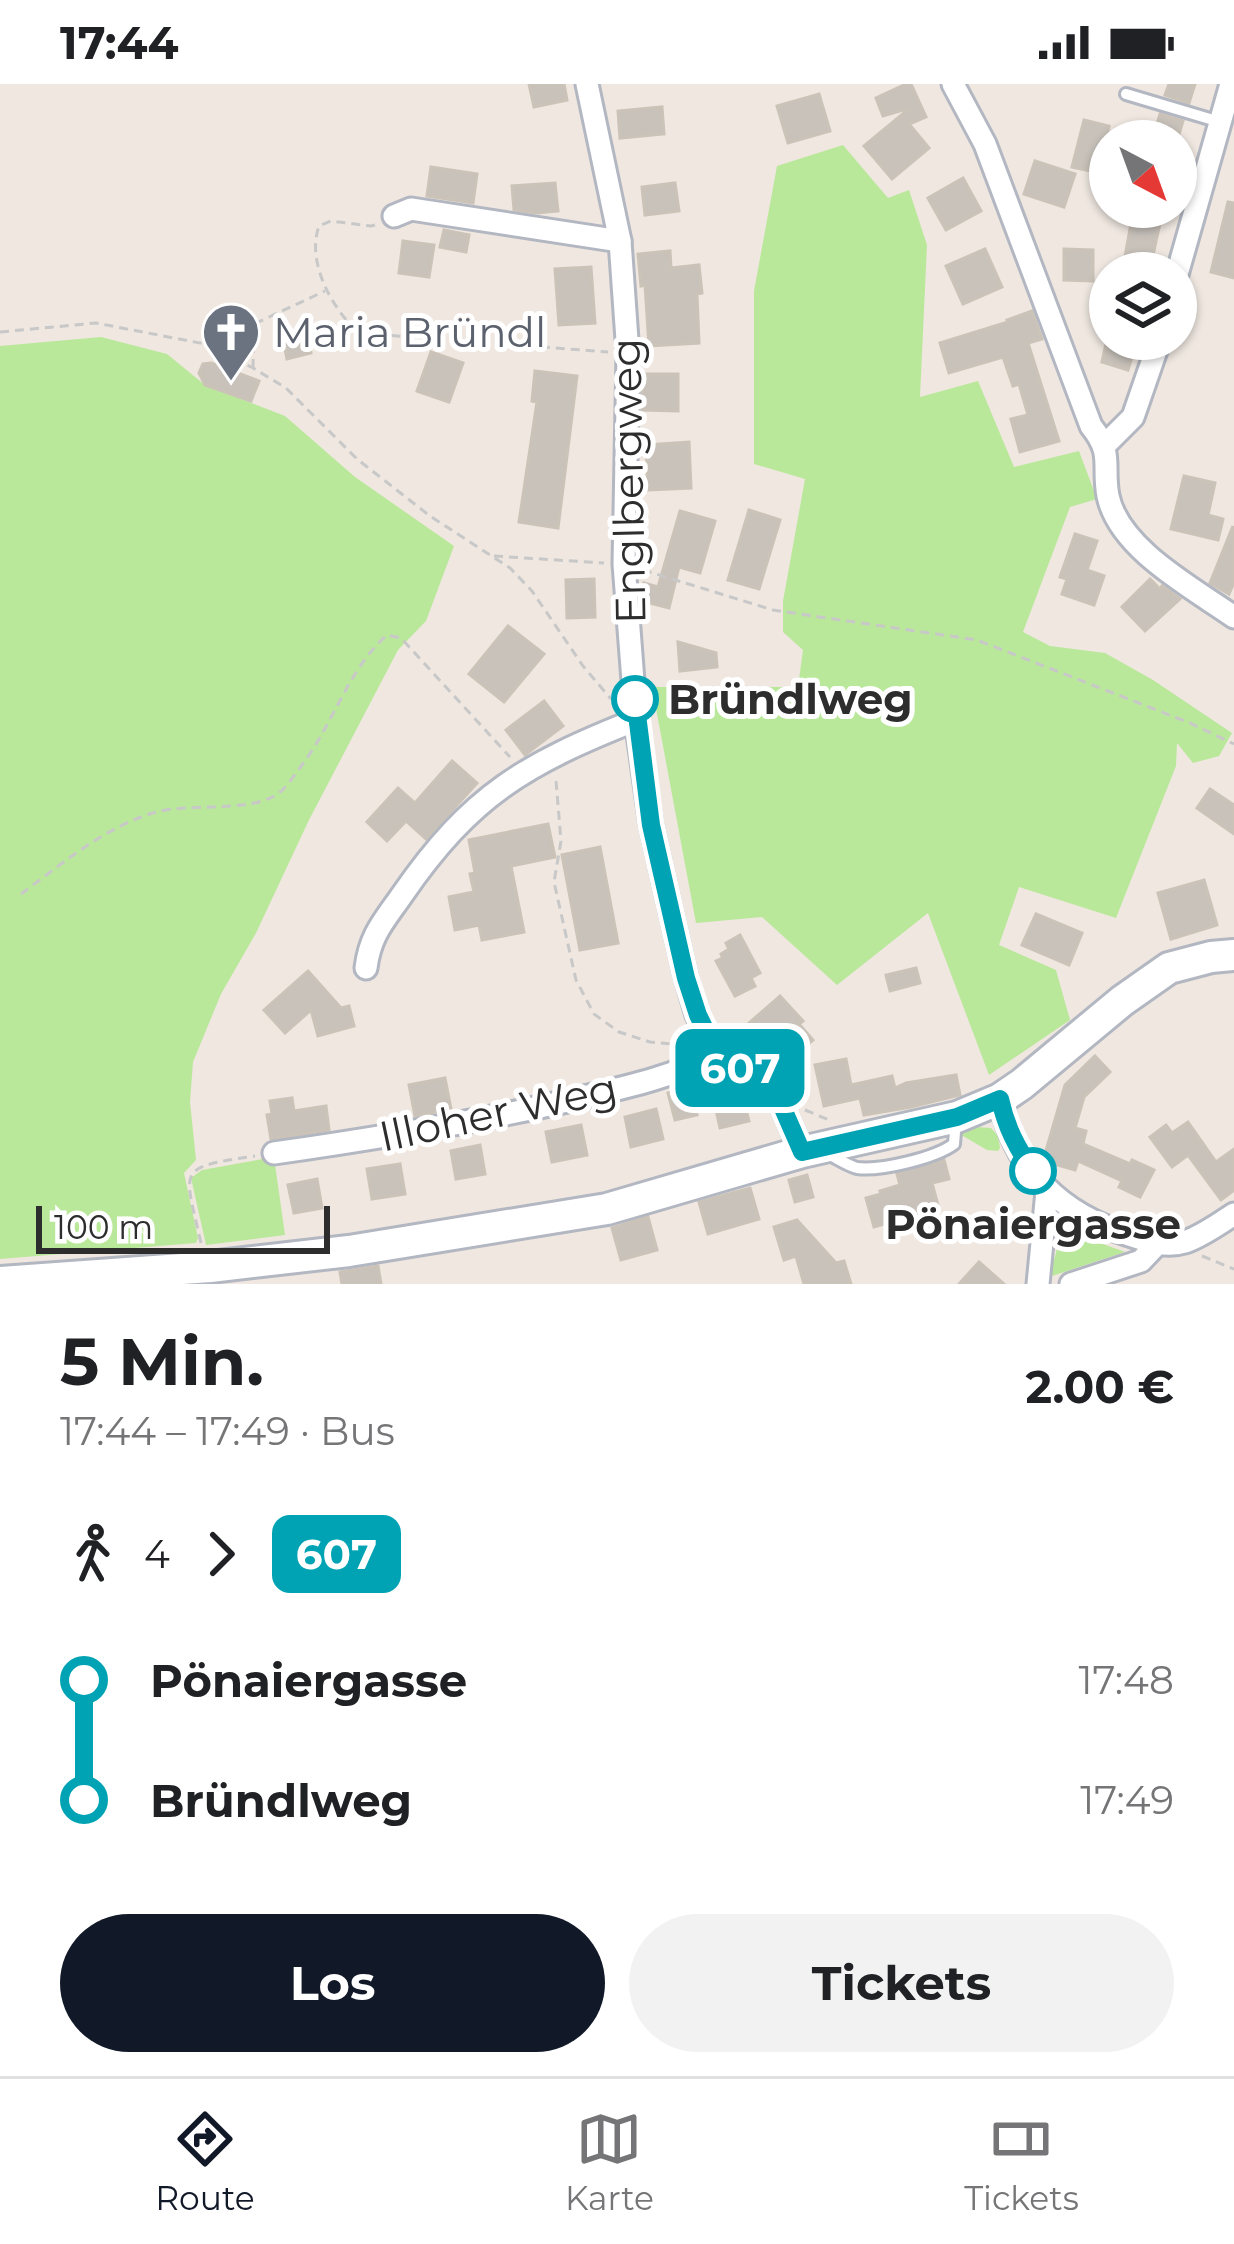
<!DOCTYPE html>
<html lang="de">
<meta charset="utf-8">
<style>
:root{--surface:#fff;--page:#f2f2f2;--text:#202124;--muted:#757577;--line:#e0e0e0;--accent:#111827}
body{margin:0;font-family:Montserrat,sans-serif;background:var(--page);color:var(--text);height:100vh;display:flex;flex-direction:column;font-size:45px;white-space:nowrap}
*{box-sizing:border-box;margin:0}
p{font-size:39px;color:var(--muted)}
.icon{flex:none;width:66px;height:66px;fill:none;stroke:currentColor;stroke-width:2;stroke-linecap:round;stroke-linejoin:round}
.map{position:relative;height:1200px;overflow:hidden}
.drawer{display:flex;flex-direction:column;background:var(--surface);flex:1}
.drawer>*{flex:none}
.badge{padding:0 24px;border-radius:18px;font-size:42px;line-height:78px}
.needle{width:78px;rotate:139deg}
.fabs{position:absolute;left:1089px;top:36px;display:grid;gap:24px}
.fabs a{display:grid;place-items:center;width:108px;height:108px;border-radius:50%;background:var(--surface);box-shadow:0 3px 9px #0004;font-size:60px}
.scale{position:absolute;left:36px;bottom:30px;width:294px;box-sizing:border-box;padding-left:12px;border:6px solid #2d2d2d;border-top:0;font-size:33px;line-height:42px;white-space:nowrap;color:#2d2d2d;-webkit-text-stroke:9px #fff;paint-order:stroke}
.map>.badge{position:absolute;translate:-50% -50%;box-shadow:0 0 0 6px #fff}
.legs{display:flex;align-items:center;gap:18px;height:132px;padding:0 60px;font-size:39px}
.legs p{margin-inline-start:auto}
.headline{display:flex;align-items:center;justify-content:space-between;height:204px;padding:0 60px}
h1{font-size:66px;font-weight:700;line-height:90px}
.primary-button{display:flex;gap:24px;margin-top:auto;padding:24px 60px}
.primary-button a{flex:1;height:138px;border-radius:72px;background:var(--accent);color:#fff;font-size:48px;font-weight:700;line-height:138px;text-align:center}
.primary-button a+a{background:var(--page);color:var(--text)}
ul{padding:0 60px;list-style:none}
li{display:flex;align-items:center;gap:42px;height:120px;font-size:45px}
li i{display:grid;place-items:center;width:18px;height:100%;margin:0 15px;background:currentColor}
li i::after{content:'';width:30px;height:30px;margin:-15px;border:9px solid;border-radius:50%;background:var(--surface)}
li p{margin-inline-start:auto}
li:first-child i{background:linear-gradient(#0000 50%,currentColor 0)}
li:last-child i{background:linear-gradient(currentColor 50%,#0000 0)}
.status{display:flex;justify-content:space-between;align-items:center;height:84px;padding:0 60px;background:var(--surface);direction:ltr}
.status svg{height:33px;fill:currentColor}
.menu{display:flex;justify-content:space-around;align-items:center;height:168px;border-top:3px solid var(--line);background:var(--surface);font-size:33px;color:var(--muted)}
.menu a{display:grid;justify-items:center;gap:6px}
.menu .current{color:var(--accent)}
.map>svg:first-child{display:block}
.green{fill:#bae89a}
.building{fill:#c8c2bb;stroke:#cbc3b8;stroke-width:3}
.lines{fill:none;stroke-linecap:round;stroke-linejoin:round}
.lane-casing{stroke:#b3b7c1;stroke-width:16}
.street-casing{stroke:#b3b7c1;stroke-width:27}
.secondary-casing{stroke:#b3b7c1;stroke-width:36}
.path{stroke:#c8c8c8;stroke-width:3;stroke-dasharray:9 6;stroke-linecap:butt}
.lane{stroke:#fff;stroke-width:10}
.street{stroke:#fff;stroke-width:21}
.secondary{stroke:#fff;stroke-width:30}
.line-1-casing{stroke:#fff;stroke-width:27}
.line-1{stroke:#00a3b4;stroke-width:18}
.stop-1-dot{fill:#fff;stroke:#00a3b4;stroke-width:6}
.labels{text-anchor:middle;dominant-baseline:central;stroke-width:10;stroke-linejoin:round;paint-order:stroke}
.worship-label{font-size:42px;fill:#5b616d;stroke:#fff;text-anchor:start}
.street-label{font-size:42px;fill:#2d2d2d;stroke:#fff}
.stop-label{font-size:42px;font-weight:bold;fill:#2d2d2d;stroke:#fff;text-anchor:start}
</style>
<div class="status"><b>17:44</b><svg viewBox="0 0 49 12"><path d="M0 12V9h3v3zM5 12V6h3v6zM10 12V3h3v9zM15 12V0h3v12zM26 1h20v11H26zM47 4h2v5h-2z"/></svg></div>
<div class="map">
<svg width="1234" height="1200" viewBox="0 0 1234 1200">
<rect width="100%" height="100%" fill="#efe7e0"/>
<g class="green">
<path d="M843,61L888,114L909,106L927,161L920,313L978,297L1014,383L1079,367L1097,415L1070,423L1023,548L1050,562L1105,569L1153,596L1232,649L1219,672L1193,679L1177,659L1176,682L1116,834L1019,803L999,861L1056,886L1070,936L989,991L928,829L837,901L762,833L696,839L652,603H798L803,566L783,548V517L805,395L754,380V207L777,82Z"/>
<path d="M101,253L167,270L205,301L285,332L355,393L454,462L426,537L398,566L309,736L256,849L221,910L193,978L190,1018L196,1076L184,1089L198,1154L196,1159L0,1175V262Z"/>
<path d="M961,1042L991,1044L998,1052L1000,1064L998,1067L987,1066L958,1049Z"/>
<path d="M274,1073L285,1151L206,1161L191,1094L202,1086Z"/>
<path d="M1061,1136C1079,1154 1102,1159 1125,1168L1052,1192L1050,1189L1056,1169Z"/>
</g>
<g class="building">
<path d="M529,0H564L567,16L534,23Z"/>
<path d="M906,0H911L926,33L909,40L929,64L892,95L864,62L910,24L883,32L876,14Z"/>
<path d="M1169,0H1195L1189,19L1165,11Z"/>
<path d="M819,10L830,47L788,59L777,22Z"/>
<path d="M662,23L664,50L620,54L618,27Z"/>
<path d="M1160,30L1183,37L1177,57H1152Z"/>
<path d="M1084,36L1109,42L1105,60L1110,62V91L1072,83Z"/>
<path d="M1035,77L1075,90L1064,123L1024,110Z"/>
<path d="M431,83L477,90L473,119L427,112Z"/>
<path d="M963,94L981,127L946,146L928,114Z"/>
<path d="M555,99L558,127L537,129L514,126L512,102Z"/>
<path d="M675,99L679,127L645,131L642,103Z"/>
<path d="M1228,118L1234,119V194L1211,188Z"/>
<path d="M1134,123L1163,126L1149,189H1122Z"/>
<path d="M444,146L469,151L466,168L440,163Z"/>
<path d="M403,157L434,161L429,193L399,189Z"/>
<path d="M985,165L1002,203L963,220L946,182Z"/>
<path d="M1064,165L1093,166V197L1064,196Z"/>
<path d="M670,167L671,184L699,181L702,209L697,210L699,259L649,262L645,201L641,202L638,170Z"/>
<path d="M591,183L595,239L559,241L555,185Z"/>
<path d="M1032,227L1042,255L1028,259L1059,357L1020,368L1011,335L1028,331L1019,300L1013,302L1003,273L949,289L940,259L1008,238L1007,236Z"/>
<path d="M307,250L311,269L287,275L283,255Z"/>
<path d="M1107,255H1137L1128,286L1102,278Z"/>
<path d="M431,268L463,279L449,318L417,307Z"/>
<path d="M211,279L259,297L251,317L205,301L199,289L203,280Z"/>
<path d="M535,287L577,292L558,444L519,438L537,318L532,317Z"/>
<path d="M643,290H678V327L642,326Z"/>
<path d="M689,358L691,404L648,406L646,361Z"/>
<path d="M1184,392L1215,399L1208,431L1223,435L1218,456L1171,445Z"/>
<path d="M749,426L780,436L759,505L728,496Z"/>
<path d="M680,427L715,437L700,489L679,483L669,524L642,517L644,499L658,503Z"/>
<path d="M1233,442L1234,498L1229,510L1210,499Z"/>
<path d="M1075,450L1097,457L1087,486L1104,492L1094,521L1062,510L1067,495L1060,493Z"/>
<path d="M594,495L595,533L567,534L566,496Z"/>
<path d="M1150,495L1160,505L1162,502L1180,515L1145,547L1122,523Z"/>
<path d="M508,542L544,570L504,618L469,590Z"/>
<path d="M678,558L716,569L717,583L680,587Z"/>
<path d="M544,617L563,642L525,671L506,646Z"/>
<path d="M452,677L477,699L426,755L406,737L387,757L367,738L398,704L415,719Z"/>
<path d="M1210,705L1234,721V750L1197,724Z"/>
<path d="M548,740L555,773L511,782L524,848L482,856L479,841L455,846L449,813L474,808L470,790L475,789L469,756Z"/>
<path d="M600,763L618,859L580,866L562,771Z"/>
<path d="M1204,796L1217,841L1171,855L1158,809Z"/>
<path d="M1036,830L1082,849L1069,881L1022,861Z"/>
<path d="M740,851L760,889L751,894L755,902L735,912L716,877L723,874L721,870L729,865L726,859Z"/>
<path d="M916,884L920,899L890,907L886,891Z"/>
<path d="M308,887L341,924L349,922L354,942L318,952L311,926L285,949L264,926Z"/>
<path d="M780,912L803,937L799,940L813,956L796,970L782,954L771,963L749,939Z"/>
<path d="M1095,972L1110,988L1084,1013L1075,1044L1086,1047L1083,1060L1130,1080L1132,1076L1154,1086L1140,1113L1119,1103L1122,1097L1078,1077L1075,1086L1043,1077L1065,1001Z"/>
<path d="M846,975L851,1001L892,992L895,1004L906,999L956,991L960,1011L911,1023L864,1031L860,1014L824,1022L815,981Z"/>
<path d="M445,994L451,1025L415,1032L409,1001Z"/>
<path d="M690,1003L697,1031L675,1036L668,1009Z"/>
<path d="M742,1011L749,1037L720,1044L714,1017Z"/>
<path d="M292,1014L294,1027L326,1022L329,1046L271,1055L267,1031L272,1030L270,1017Z"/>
<path d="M656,1025L663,1055L631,1063L625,1033Z"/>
<path d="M1188,1038L1216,1078L1234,1065V1106L1221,1116L1188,1071L1172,1083L1150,1053L1166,1041L1172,1049Z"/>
<path d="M581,1041L587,1071L552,1078L546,1048Z"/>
<path d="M480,1061L485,1090L456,1095L451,1067Z"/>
<path d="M944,1076L949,1095L932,1099L939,1125L874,1143L866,1114L881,1110L880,1107L900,1101L897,1090Z"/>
<path d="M400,1080L405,1110L372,1115L367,1085Z"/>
<path d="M807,1091L813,1113L795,1118L789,1096Z"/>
<path d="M317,1095L322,1124L294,1129L288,1101Z"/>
<path d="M750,1104L759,1135L708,1150L699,1118Z"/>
<path d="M648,1133L657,1166L621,1176L612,1144Z"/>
<path d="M797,1136L836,1179L844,1177L851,1200H804L796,1172L784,1176L774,1143Z"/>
<path d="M979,1178L1004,1200H959Z"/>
<path d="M378,1182L381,1200H342L340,1188Z"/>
</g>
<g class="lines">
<g class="lane-casing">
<g id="lane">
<path d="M1126,10L1220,38"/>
<path d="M830,1071C838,1075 849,1082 857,1084C881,1087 935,1074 954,1060L956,1035"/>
</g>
</g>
<g class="street-casing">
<g id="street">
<path d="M587,0L620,157L628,270L624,480L636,636L651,741L686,894L697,931L712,963L717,970L751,990L781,1020L802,1068"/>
<path d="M953,0L985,60L1091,342C1114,371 1102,380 1108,412C1119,465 1193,504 1234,533"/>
<path d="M394,132L411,125L620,157"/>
<path d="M1176,194L1231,0"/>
<path d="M1106,360L1133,333L1160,255"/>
<path d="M366,884C370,851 384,837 402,811C471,711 525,680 636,636"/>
<path d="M1000,1015C1016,1087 1060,1130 1129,1151C1147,1157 1166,1164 1185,1158C1202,1152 1219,1140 1234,1130"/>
<path d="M274,1069C372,1055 470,1039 567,1017C617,1005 672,994 717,970"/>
<path d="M1038,1200L1047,1107"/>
<path d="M1071,1200L1141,1177L1157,1160"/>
</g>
</g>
<g class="secondary-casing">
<path id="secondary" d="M0,1198L210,1183L349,1167L607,1125L802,1068L957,1033L1000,1015L1022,1000L1122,917L1169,884L1211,873L1234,871"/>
</g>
<g class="path">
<path d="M375,141L371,142L331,137L319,142C306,178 332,225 359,249L608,268"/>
<path d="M0,248L96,239L205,260L253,284L286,304L357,375L430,432L510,484L532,507L583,582L611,615"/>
<path d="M253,284L254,240L325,207"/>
<path d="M494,472L604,479"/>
<path d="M643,486L773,526L977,556L1190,639L1234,660"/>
<path d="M556,697L561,757L554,798L576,896L594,930L619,948L650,958L684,961"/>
<path d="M21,810C62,780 103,744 153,729C186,718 251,730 279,709C288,702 295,690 302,681C333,640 349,584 387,551L401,554L510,673"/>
<path d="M805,1026L829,1036"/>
<path d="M201,1159C184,1083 175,1084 255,1072"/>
<path d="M1202,1172L1234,1185"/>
</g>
<use href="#lane" class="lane"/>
<use href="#street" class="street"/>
<use href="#secondary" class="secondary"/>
</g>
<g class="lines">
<g class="line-1-casing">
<path id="line-1" d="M635,615L651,741L686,894L698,931L717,970L751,990L781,1020L802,1068L957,1033L1000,1015C1006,1043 1017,1064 1033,1087"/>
</g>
<use href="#line-1" class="line-1"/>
</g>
<defs>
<g id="church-pin" transform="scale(3)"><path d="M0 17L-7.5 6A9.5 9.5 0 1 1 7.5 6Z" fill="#6b7280" stroke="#fff"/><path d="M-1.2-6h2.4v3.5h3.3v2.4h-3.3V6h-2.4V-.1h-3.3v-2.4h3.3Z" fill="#fff"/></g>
</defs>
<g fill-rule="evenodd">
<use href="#church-pin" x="231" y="248"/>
</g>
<g class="stop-1-dot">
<circle cx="635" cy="615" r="21"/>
<circle cx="1033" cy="1087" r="21"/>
</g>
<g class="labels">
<g class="worship-label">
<text x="273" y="248">Maria Bründl</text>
</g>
<g class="street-label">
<text transform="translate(628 397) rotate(-91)">Englbergweg</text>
<text transform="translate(498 1028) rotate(-12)">Illoher Weg</text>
</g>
<g class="stop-label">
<text x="668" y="615">Bründlweg</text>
<text x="1033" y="1140" text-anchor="middle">Pönaiergasse</text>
</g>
</g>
</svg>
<div class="fabs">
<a><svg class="needle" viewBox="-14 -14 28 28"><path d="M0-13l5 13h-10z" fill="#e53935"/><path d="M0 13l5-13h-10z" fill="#757577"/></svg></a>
<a><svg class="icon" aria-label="layers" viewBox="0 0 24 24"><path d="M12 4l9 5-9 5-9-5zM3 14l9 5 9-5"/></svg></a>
</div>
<div class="scale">100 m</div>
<b class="badge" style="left:740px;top:984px;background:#00a3b4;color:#fff">607</b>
</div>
<section class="drawer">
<div class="headline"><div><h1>5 Min.</h1><p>17:44 – 17:49 · Bus</p></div><b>2.00 €</b></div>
<div class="legs"><svg class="icon" aria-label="walk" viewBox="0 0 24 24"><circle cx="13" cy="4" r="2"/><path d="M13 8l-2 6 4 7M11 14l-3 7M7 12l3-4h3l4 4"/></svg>4<svg class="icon" aria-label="forward" viewBox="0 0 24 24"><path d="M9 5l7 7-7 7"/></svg><b class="badge" style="background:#00a3b4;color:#fff">607</b></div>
<ul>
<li><i style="color:#00a3b4"></i><b>Pönaiergasse</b><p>17:48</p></li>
<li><i style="color:#00a3b4"></i><b>Bründlweg</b><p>17:49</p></li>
</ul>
<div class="primary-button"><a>Los</a><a>Tickets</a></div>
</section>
<nav class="menu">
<a class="current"><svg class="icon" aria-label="directions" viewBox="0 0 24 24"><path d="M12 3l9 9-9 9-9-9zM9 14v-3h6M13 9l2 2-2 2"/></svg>Route</a>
<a><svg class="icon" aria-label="map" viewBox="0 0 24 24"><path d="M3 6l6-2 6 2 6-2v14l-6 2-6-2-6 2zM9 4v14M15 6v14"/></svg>Karte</a>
<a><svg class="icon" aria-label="tickets" viewBox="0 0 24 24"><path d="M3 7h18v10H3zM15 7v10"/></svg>Tickets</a>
</nav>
